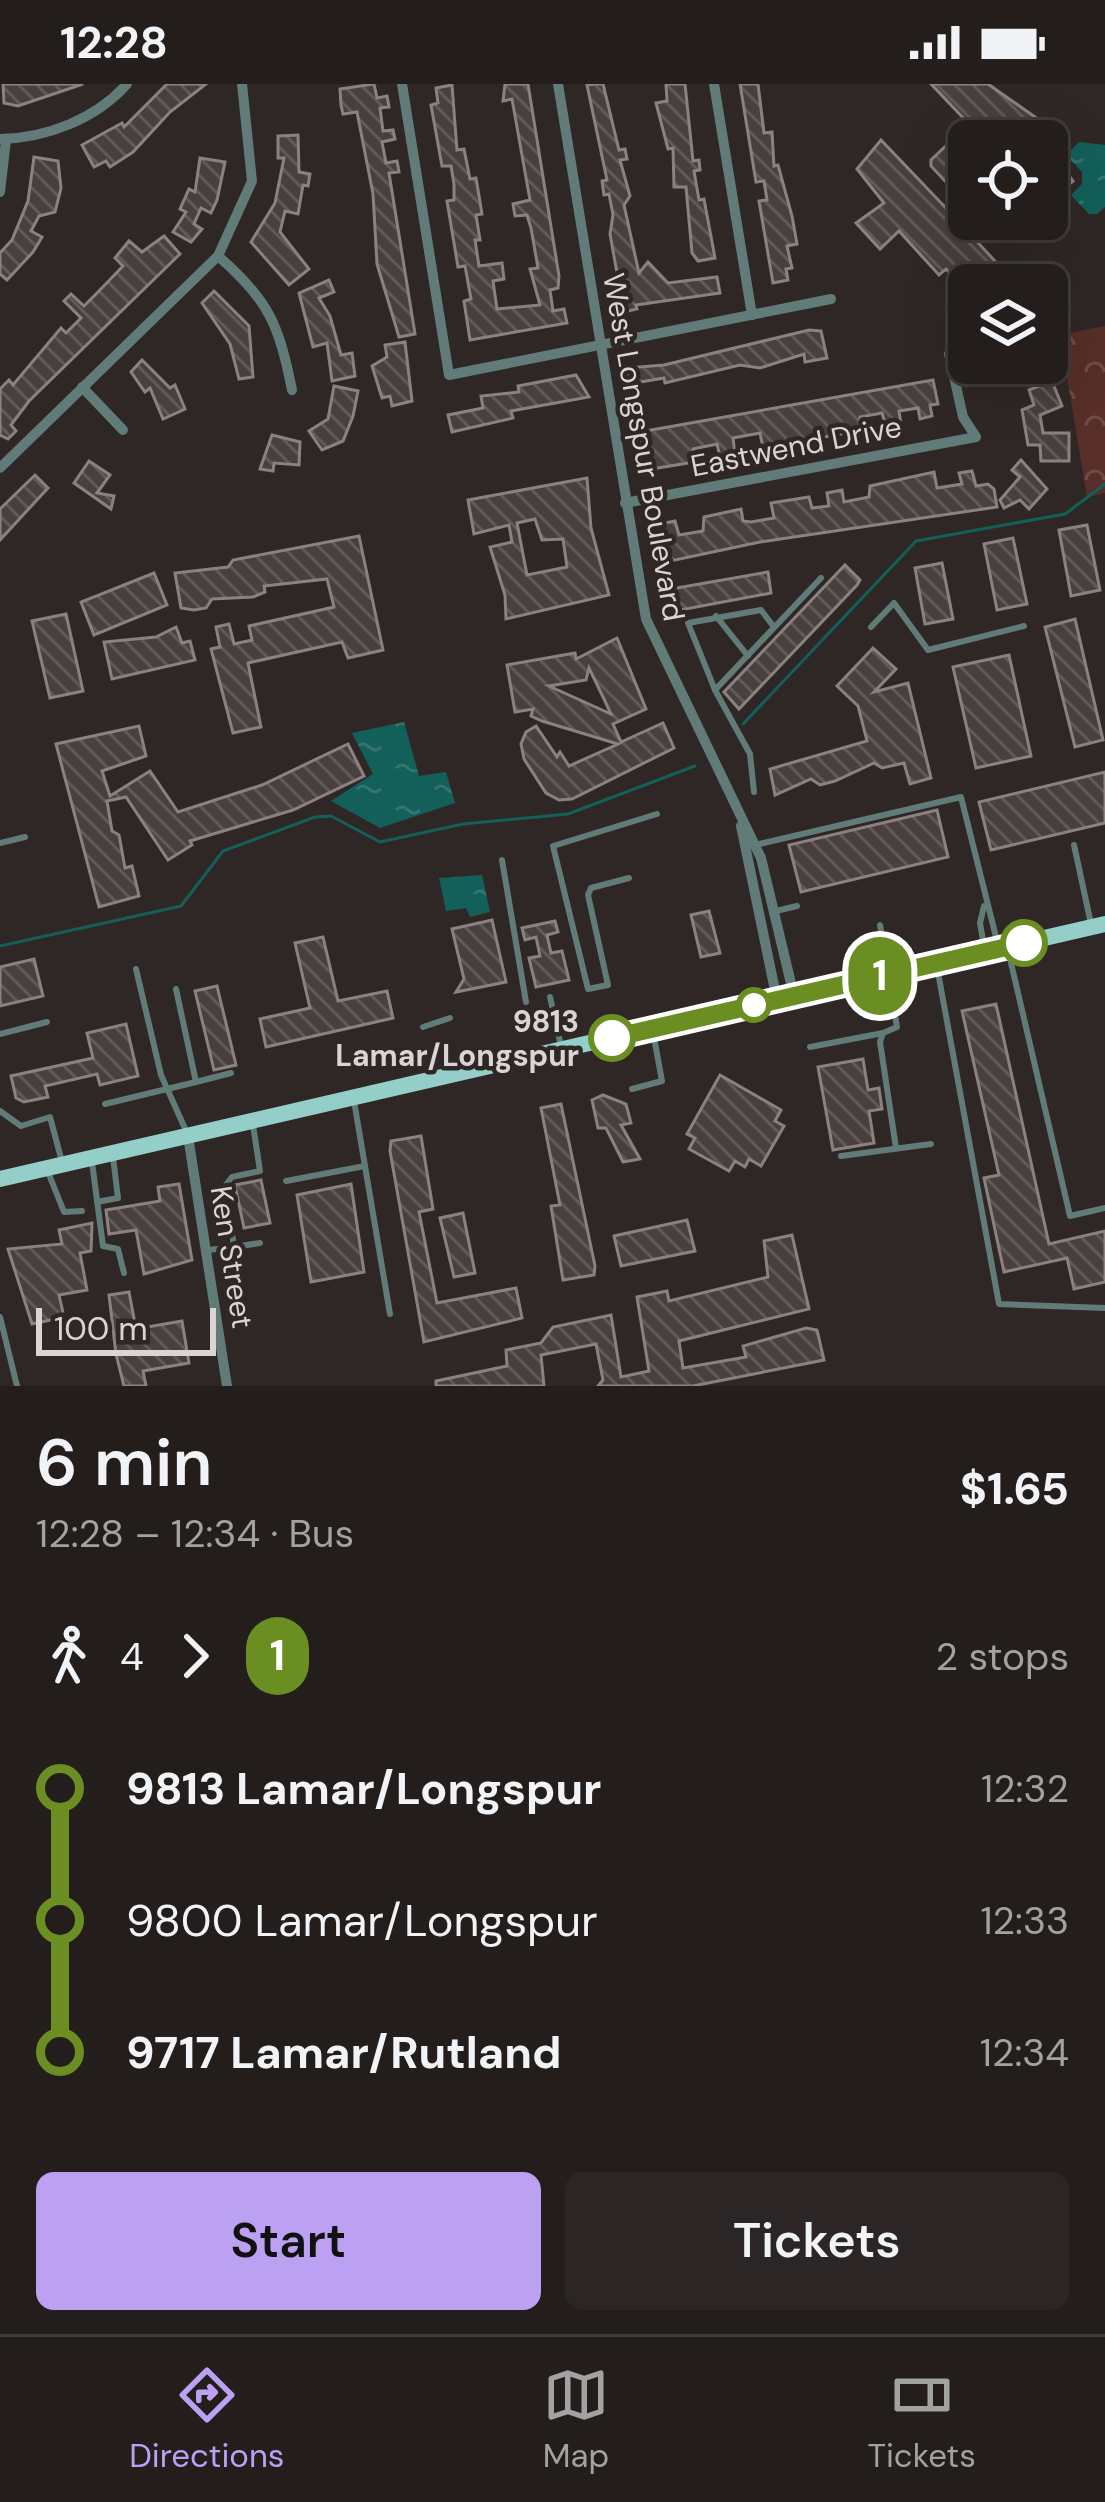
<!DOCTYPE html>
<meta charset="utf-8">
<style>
:root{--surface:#231d1c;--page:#2b2625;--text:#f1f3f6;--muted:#a3a2a3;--line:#403b3b;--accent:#bca0f2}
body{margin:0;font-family:"DM Sans",sans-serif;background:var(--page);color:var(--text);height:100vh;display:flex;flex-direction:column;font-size:45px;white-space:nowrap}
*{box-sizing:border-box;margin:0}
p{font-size:39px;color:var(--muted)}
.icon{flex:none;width:66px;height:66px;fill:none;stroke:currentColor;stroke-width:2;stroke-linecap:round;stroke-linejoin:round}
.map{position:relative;height:1302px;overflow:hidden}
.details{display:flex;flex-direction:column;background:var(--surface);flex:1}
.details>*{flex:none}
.badge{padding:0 24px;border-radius:39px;font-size:42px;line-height:78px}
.buttons{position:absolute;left:948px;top:36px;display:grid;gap:24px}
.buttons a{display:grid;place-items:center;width:120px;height:120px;border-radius:18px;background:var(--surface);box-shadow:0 12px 48px #0002,0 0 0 3px var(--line);font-size:60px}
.scale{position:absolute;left:36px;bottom:30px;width:180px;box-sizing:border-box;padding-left:12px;border:6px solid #dad5d4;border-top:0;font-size:33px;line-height:42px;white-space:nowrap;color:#dad5d4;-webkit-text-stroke:9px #2f2726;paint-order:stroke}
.map>.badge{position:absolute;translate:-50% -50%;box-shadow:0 0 0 6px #fff}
.legs{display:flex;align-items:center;gap:18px;height:132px;padding:0 36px;font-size:39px}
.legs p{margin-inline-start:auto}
.overview{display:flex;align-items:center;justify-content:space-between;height:204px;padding:0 36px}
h1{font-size:66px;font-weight:600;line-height:90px}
.primary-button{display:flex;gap:24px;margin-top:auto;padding:24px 36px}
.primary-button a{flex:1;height:138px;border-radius:18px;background:var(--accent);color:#111;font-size:48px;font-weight:600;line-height:138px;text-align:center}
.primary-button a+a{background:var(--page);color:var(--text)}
ul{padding:0 36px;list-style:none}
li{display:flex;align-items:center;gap:42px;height:132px;font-size:45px}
li i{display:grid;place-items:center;width:18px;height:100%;margin:0 15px;background:currentColor}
li i::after{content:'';width:30px;height:30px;margin:-15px;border:9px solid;border-radius:50%;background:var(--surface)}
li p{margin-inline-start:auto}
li:first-child i{background:linear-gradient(#0000 50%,currentColor 0)}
li:last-child i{background:linear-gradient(currentColor 50%,#0000 0)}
.status{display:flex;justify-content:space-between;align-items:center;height:84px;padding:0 60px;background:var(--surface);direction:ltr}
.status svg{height:33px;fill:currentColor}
.tabs{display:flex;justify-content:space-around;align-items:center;height:168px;border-top:3px solid var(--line);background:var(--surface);font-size:33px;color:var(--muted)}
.tabs a{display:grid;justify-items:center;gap:6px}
.tabs .active{color:var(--accent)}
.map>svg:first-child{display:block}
.forest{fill:url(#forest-crowns)}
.water{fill:url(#water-ripples)}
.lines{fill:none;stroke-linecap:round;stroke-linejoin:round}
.stream{stroke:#135f5a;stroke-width:3}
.building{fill:url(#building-back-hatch);stroke:#8b817f;stroke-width:3;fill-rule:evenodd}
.service{stroke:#607b78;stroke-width:6}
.minor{stroke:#607b78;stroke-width:10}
.primary{stroke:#94cec8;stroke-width:16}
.line-1-casing{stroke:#fff;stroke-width:27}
.line-1{stroke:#6b8e23;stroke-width:18}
.stop-1-dot{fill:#fff;stroke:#6b8e23;stroke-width:6}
.labels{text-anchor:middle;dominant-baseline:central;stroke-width:9;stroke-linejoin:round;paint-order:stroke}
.street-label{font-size:30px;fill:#dad5d4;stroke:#2f2726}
.stop-label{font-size:30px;font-weight:bold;fill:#dad5d4;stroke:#2f2726;text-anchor:end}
</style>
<div class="status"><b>12:28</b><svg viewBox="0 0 49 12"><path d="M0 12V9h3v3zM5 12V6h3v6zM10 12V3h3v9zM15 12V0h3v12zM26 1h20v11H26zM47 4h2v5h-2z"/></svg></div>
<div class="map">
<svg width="1105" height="1302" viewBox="0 0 1105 1302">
<defs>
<pattern id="forest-crowns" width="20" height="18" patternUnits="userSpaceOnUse" patternTransform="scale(3)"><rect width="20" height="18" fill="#572e28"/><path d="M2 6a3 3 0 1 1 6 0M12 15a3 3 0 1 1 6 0" fill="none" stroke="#6f4b46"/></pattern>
<pattern id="water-ripples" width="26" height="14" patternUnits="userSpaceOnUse" patternTransform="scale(3)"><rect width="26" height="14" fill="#135f5a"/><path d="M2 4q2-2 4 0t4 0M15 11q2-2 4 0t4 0" fill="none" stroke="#357571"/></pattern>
<pattern id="building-back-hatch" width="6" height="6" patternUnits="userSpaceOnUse" patternTransform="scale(3)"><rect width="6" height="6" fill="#483f3e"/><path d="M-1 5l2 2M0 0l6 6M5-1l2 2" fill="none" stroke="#625a59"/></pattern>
</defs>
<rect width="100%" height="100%" fill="#2f2726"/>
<path class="forest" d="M1105,242V409L1087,413L1060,251Z"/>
<g class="water">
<path d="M1079,58L1105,61V123L1097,130H1089L1071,111L1082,100V88L1066,71Z"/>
<path d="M404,638L419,692L446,688L455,719L380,744L331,717L373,690L352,649Z"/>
<path d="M482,791L490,828L470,833L466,824L446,827L439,794Z"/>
</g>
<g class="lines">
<g class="stream">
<path d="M743,640L916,457L1065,430L1105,400"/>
<path d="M0,862L181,822L223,767L315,733L331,732L380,758L463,740L568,730L695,682"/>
</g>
</g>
<g class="building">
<path d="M3,0H83L18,22L4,19Z"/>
<path d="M167,0H206L170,28L133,68L110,83L106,77L94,83L82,61L122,39L124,43Z"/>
<path d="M374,0L377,14L387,12L389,23L380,24L383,47L393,46L395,55L382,58L386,79L397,77L399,88L389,89L415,250L399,253L377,180L373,110L357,28L343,30L341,21L340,5Z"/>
<path d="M505,0H528L559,192L558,204L550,206L553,227L564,225L567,239L470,256L464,217L471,215L465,182L458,183L447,117L454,116V100L451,82H442L431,21L438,19L436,4L452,1L457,66L464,65L470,95L476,94L482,130L476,131L480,156H475L479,182L502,179L504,195L493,197L497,225L540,221L530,185L538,184L531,144L527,131L515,132L513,120L530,116L512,15L503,17Z"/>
<path d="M595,0H603L619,66L625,65L627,75L620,76L630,112L624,121L639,189L648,178L668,199L717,193L720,209L636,221L637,225L624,228L610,150L613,131L609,110L604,111L602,97L607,96L587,1Z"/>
<path d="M666,0H685L693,77L699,76L700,86L694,87L699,116L704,115L715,174L698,177L692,169L686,103H674L673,64L668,65L656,19L667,17Z"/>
<path d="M740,0H758L764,49L772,48L774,82L778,81L792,132L797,160L787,162L792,184L786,185L788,196L773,199L759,117L767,116L764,97L756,98Z"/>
<path d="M931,0H988L1042,38L1032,47L1042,57H984L969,41V123L931,82V76L969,40Z"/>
<path d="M298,51L299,88L310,90L308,102L303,101L298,130L285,127L280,148L309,185L289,201L251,158L275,119L284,74H278V52Z"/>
<path d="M881,56L945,123L1017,201H969V210L946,185L939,191L899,147L880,165L856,139L884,119L857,85Z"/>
<path d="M1047,63L1073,97L1058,110L1069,122L1039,150L1025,135H1047Z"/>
<path d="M34,73L58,77L61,104L55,128L39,132L31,147L42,153L33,168L7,196L0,190V169L12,156L28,117Z"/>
<path d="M200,74L225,78L217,116L211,129L201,124L194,140L202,145L191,158L173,148L186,128L180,125L189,105L195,108Z"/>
<path d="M164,152L180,170L29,317L11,341L16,347L8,355L0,351V305L9,296L13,301L61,244L66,249L81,234L64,217L71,210L84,222L98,208L123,182L115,174L129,157L142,168Z"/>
<path d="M329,196L334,208L319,214L330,232L341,271L352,269L355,292L332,297L327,259L313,263L299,209Z"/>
<path d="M214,207L249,242L253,293L239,295L230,260L202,219Z"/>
<path d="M809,246L821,247L827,274L805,278L804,270L760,284L740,281L665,299L664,294L629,300L626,284L664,281Z"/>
<path d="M405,258L412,317L392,322L390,312L382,314L372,282L387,273L385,261Z"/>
<path d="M142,276L170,304L175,301L185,325L163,335L150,304L145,308L131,288Z"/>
<path d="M576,291L589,313L511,327L513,334L452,348L448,331L483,324L481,312L519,308L518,302Z"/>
<path d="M933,296L938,320L930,321L932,332L920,335L918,324L899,327L901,340L886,342L882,329L860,333L858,347L763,364L760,349L733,354L735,370L720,373L717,360L693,365L694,378L652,385L644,368L640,348Z"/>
<path d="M1052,297L1062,322L1040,331L1043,349H1069V377H1041L1040,361H1028L1022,326L1034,321L1029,306Z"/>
<path d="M334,302L358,307L353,332L343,357L322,366L309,347L328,335Z"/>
<path d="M272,351L300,358L299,381L274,379L273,387L260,385Z"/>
<path d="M1021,376L1047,405L1029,425L1020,416L1004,424L1000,416L1020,393L1012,386Z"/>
<path d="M89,377L110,391L97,409L114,412L111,425L74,399Z"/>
<path d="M972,387L976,402L988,400L994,405L997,423L760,458L661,479L660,440L675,437L679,451L703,447L704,433L741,425L743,437L751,438L774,434L771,419L809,413L812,424L829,422L827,409L842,406L844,418L869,413L870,402L934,388L937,404L962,400L959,389Z"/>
<path d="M35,391L48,404L0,456V425Z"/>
<path d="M587,394L591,444L609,511L506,535L505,511L490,463L512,458L509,441L474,450L468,416ZM535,435L542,456L563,455L567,483L527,491L517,439Z"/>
<path d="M1087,441L1100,506L1071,512L1059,446Z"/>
<path d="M359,452L383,566L348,574L342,558L248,579L261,643L233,649L211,565L220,563L216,543L229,540L234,560L252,556L249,542L334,523L327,495L264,502L265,508L253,513L212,515L206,524L194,526L181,524L175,489L228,483L233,476Z"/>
<path d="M1013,454L1027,520L997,526L984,460Z"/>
<path d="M942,479L953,535L925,540L915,484Z"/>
<path d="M845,481L860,496L857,501L739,625L724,608Z"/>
<path d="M768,488L771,509L675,527L671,505Z"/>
<path d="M154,489L167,521L94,551L81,518Z"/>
<path d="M66,530L83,607L50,614L32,537Z"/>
<path d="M1075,535L1103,656L1075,663L1045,543Z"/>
<path d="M176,543L182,559L190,557L195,576L112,595L104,558L156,553Z"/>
<path d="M617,554L646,625L613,640L621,658L663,639L674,664L572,715L559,716L546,709L524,675L521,660L526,648L536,642L557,673L560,668L569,682L618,660L542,637L531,632L533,625L515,628L507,581L575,569L576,575ZM589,584L604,615L611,630L549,602L586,596Z"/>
<path d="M873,564L896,585L874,608L908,599L931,694L910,700L904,679L882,684L874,679L835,697L820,701L811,695L775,711L770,685L867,657L858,622L837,602Z"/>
<path d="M1009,571L1031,672L976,684L953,583Z"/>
<path d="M139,642L146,672L102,687L110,712L150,687L178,728L262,701L348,660L364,692L293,726L190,757L192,761L168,776L126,713L107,717L112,747L119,751L125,784L132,782L139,812L99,823L56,660Z"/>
<path d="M1105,688V739L991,766L979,718Z"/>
<path d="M937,726L948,773L801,808L789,761Z"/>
<path d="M709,827L720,869L701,873L691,831Z"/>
<path d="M492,836L506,898L456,908L464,895L452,845Z"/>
<path d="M555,837L558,848L547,851L551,869L562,867L569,896L536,903L529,874L540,872L536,853L525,856L522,844Z"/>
<path d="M323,853L338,917L387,907L393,934L266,963L260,935L310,924L295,859Z"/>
<path d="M34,875L43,912L0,922V883Z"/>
<path d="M217,902L236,981L214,986L195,907Z"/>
<path d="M996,920L1049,1160L1105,1147V1198L1074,1205L1067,1174L1004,1188L984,1094L999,1091L962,927Z"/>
<path d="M126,940L138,992L100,1001L97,990L45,1002L48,1013L24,1018L16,1014L11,992L93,974L87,949Z"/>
<path d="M863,975L868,1006L879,1004L882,1025L869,1027L874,1059L833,1066L818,983Z"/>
<path d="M720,991L781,1026L775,1037L784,1042L761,1082L749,1075L745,1083L735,1077L729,1087L689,1065L695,1054L687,1050Z"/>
<path d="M603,1011L626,1020L631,1039L621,1041L640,1075L623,1078L606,1044H598L592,1016Z"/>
<path d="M561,1020L595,1182L594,1191L563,1196L551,1122L560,1121L541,1024Z"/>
<path d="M421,1052L433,1125L419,1128L437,1219L516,1204L522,1234L424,1258L390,1067L391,1057Z"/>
<path d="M261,1096L270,1139L244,1144L235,1101Z"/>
<path d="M179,1100L192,1176L144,1190L136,1146L109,1150L106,1126L160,1117L158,1103Z"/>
<path d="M351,1100L364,1188L311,1198L297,1111Z"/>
<path d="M463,1129L475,1189L454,1193L440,1134Z"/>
<path d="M687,1136L695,1167L621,1182L614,1152Z"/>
<path d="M92,1139L91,1167L80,1169L87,1206L59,1211L64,1233L32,1240L8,1165L62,1160L59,1146Z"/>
<path d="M792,1151L809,1225L679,1257L683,1284L746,1273L743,1262L806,1244L817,1246L824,1276L693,1302H598L603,1296L596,1260L541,1271L544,1302H436V1297L507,1282L506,1266L541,1259L553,1243L611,1231L621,1293L649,1287L637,1213L667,1207L669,1217L768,1193L764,1157Z"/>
<path d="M129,1208L136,1245L182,1237L189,1279L143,1287L146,1302H124L116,1270L109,1211Z"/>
</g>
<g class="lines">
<g class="service">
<path d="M716,532L748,572"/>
<path d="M871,543L894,519L928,566L1024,542"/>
<path d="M715,606L821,494"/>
<path d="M754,708L750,670L715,606L688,539L761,526L774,543"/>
<path d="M0,759L25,753"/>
<path d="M755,761L961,713L998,861"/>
<path d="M1074,761L1091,840"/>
<path d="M502,776L526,918"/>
<path d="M629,794L591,804L588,811L608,901L588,905L553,762L657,730"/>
<path d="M984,822L980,839L985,868"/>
<path d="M776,827L797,822"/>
<path d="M880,841L897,943L883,949L880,958L896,1064"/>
<path d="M1008,866L1070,1132L1105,1124"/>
<path d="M937,883L999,1220L1105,1224"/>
<path d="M136,885L161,991L187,1049"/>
<path d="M550,913L561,962"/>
<path d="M423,943L450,934"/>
<path d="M0,950L47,938"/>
<path d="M810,963L883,949"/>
<path d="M196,998L231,989"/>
<path d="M632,1005L662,997L653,948"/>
<path d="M354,1017L390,1230"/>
<path d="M105,1020L196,998L176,905"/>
<path d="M0,1027L21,1042L50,1033L62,1078"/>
<path d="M841,1072L931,1060"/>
<path d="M92,1078L103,1162L118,1165L124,1189"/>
<path d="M48,1088L64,1128L82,1127"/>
<path d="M286,1097L365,1082"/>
<path d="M97,1118L118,1114L113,1073"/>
<path d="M208,1166L234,1163L225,1102L232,1093L260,1087L253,1041"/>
<path d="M240,1190L234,1163L260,1159"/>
<path d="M0,1233L17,1302"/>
</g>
<g class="minor">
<path d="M402,0L449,291L831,215"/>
<path d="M558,0L646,535L761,774L794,912"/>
<path d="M714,0L752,231"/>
<path d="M0,55C47,54 96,35 127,0"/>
<path d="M0,108L6,56"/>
<path d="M218,172C269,216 279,241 292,306"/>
<path d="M82,303L123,346"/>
<path d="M0,384L218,172L252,97L242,0"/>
<path d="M625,419L976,353L963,333L949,270"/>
<path d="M741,742L777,916"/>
<path d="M188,1052L227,1302"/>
</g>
<path class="primary" d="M0,1095L1105,840"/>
</g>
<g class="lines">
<g class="line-1-casing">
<path id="line-1" d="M612,954L1024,859"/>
</g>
<use href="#line-1" class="line-1"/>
</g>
<g class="stop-1-dot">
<circle cx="1024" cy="859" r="21"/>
<circle cx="754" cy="921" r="15"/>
<circle cx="612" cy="954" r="21"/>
</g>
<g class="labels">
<g class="street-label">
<text transform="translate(796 362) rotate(-11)">Eastwend Drive</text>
<text transform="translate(644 363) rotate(80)">West Longspur Boulevard</text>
<text transform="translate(232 1173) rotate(81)">Ken Street</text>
</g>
<g class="stop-label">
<text x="579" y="937">9813<tspan x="579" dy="34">Lamar/Longspur</tspan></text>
</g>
</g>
</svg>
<div class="buttons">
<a><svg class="icon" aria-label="locate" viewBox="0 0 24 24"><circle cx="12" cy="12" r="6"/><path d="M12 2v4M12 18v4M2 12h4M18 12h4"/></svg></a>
<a><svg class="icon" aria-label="layers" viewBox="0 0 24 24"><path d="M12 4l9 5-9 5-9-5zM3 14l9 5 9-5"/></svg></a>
</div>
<div class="scale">100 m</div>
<b class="badge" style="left:880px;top:892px;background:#6b8e23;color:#fff">1</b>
</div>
<section class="details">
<div class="overview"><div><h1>6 min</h1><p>12:28 – 12:34 · Bus</p></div><b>$1.65</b></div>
<div class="legs"><svg class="icon" aria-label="walk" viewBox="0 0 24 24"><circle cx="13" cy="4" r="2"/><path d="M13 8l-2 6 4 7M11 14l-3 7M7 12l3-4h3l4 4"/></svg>4<svg class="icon" aria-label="forward" viewBox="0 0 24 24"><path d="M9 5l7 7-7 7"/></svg><b class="badge" style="background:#6b8e23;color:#fff">1</b><p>2 stops</p></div>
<ul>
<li><i style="color:#6b8e23"></i><b>9813 Lamar/Longspur</b><p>12:32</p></li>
<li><i style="color:#6b8e23"></i><span>9800 Lamar/Longspur</span><p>12:33</p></li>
<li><i style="color:#6b8e23"></i><b>9717 Lamar/Rutland</b><p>12:34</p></li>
</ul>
<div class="primary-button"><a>Start</a><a>Tickets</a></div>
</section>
<nav class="tabs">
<a class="active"><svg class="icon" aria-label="directions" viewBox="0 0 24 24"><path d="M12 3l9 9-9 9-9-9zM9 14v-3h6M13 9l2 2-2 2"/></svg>Directions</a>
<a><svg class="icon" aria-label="map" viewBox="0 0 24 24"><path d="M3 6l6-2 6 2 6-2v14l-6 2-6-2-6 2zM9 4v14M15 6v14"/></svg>Map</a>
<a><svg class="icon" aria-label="tickets" viewBox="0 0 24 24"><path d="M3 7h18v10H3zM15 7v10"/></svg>Tickets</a>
</nav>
